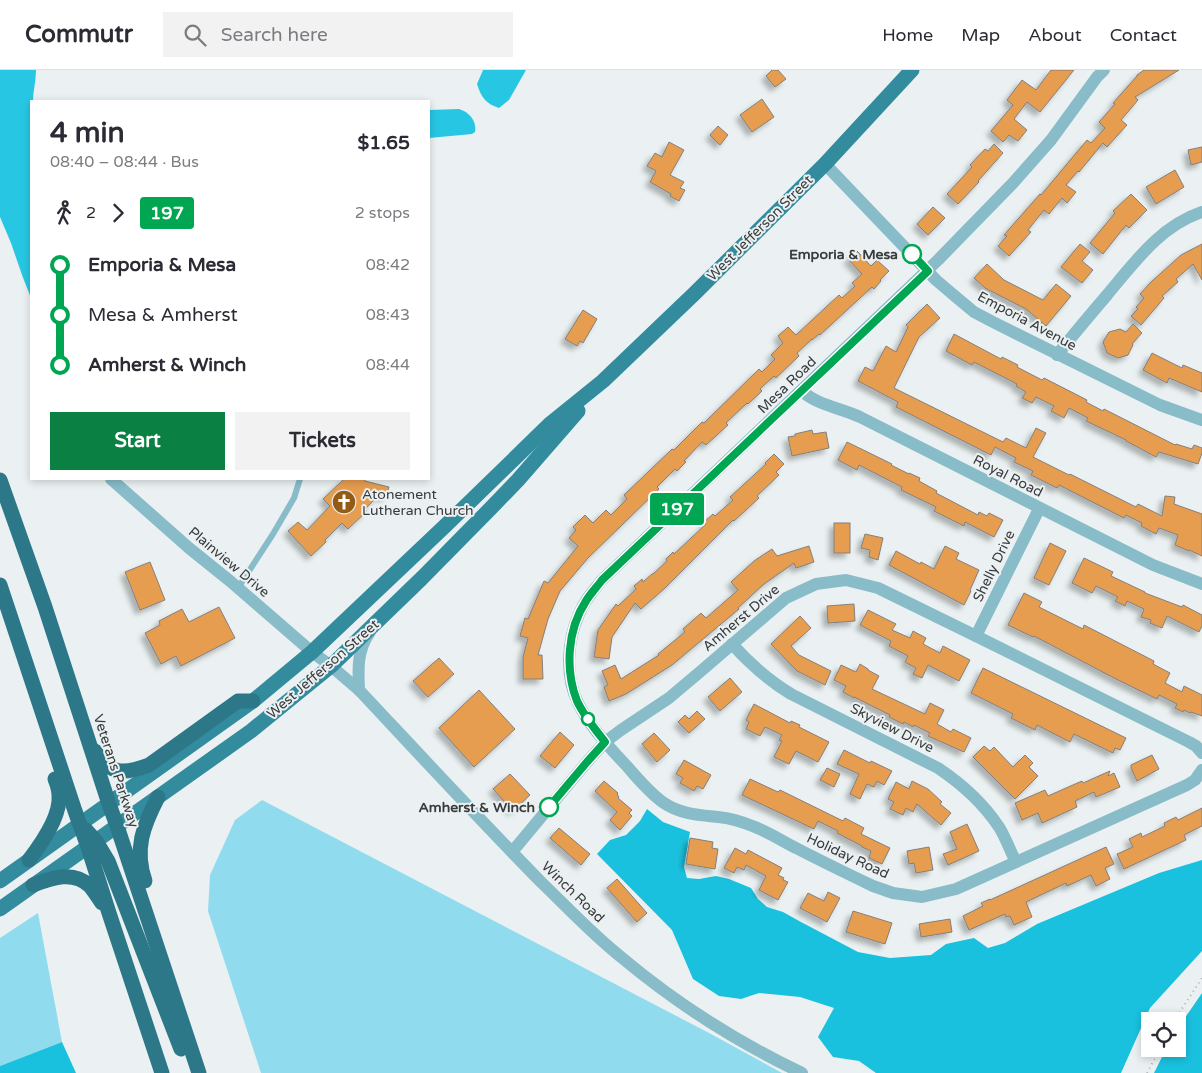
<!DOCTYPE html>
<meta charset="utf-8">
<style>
:root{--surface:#fff;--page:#f2f2f3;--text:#2b2b33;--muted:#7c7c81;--line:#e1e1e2;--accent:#0b8043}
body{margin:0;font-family:"Varela Round",sans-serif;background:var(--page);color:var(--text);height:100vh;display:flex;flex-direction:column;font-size:19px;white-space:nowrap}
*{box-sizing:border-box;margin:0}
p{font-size:16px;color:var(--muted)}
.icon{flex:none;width:28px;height:28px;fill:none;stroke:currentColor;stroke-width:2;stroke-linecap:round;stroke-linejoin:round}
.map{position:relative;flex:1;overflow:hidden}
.details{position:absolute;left:30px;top:30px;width:400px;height:380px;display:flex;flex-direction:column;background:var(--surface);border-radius:0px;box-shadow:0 2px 8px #0003}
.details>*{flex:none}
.badge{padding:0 10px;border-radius:4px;font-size:18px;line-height:32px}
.fabs{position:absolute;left:1141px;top:942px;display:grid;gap:10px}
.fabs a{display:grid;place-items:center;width:45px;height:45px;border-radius:0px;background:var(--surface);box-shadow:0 2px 8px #0003;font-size:25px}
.map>.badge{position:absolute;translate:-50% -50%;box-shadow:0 0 0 2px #fff}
.legs{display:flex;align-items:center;gap:8px;height:55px;padding:0 20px;font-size:16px}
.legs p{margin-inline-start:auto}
.summary{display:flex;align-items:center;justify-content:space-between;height:85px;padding:0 20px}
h1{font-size:28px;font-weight:700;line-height:38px}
.action{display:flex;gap:10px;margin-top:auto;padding:10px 20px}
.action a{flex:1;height:58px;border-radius:0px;background:var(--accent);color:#fff;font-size:20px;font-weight:700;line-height:58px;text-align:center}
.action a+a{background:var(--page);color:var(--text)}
ul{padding:0 20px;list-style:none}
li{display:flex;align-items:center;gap:18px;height:50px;font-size:19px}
li i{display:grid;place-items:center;width:8px;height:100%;margin:0 6px;background:currentColor}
li i::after{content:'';width:12px;height:12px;margin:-6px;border:4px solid;border-radius:50%;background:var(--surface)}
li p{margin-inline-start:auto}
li:first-child i{background:linear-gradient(#0000 50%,currentColor 0)}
li:last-child i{background:linear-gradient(currentColor 50%,#0000 0)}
header{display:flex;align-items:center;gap:30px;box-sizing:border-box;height:70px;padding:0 25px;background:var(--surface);border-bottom:1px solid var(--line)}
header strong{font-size:24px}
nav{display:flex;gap:28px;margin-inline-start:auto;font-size:18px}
.search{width:350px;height:45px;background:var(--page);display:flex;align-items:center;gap:12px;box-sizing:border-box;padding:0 18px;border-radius:0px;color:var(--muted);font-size:19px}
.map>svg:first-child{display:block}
.green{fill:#90dcee}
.forest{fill:#1ac1de}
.water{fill:#27c7e4}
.building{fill:#e69d4f;stroke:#837f7c;filter:url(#shadow)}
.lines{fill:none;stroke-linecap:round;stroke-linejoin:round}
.path{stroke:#adb2b3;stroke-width:2;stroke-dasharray:1 4;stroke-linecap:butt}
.lane{stroke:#88bcc9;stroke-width:6}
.street{stroke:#88bcc9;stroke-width:12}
.primary{stroke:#338c9e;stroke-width:15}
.highway{stroke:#2c7888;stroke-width:15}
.line-1-casing{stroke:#fff;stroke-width:11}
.line-1{stroke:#00a651;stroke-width:8}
.stop-1-dot{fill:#fff;stroke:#00a651;stroke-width:2.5}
.labels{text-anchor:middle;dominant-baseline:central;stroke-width:4;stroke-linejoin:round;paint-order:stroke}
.street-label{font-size:14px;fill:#393b3c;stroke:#ebf1f2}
.stop-label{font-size:14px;font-weight:bold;fill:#393b3c;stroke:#ebf1f2;text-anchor:end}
.poi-label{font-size:14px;fill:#393b3c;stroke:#ebf1f2;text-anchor:start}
</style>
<header>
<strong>Commutr</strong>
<div class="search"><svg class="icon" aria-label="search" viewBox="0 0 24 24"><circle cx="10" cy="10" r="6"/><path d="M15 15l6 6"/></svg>Search here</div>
<nav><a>Home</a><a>Map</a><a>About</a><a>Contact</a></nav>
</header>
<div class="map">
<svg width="1202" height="1003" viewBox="0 0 1202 1003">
<defs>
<filter id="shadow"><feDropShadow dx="-4.5" dy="4.5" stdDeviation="2.5" flood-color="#0004"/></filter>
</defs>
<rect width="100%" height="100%" fill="#ebf1f2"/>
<g class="green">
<path d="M262,730L711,964L782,1003H261L208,841L210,805L235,750Z"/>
<path d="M38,843L62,972L0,996V868Z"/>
</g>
<g class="forest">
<path d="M647,739L663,752L690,762L684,797L687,808L699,809L716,806L729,809L751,818L758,829L767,837L783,842L801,852L858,882L890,888L931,885L946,874L974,868L988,878L1005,873L1037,854L1159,803L1202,790V881L1150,938L1121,1003H876L859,991L833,987L818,967L834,938L800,927L759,923L741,929L719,926L693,909L672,860L597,784L610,770L626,765L640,751Z"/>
<path d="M1202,923V1003H1154L1166,979H1178V958Z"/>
<path d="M62,972L76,1003H0V996Z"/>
</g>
<g class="water">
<path d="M0,0H36C36,11 33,21 33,31H31V228L22,205L11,173L0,147Z"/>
<path d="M483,0H526L509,30L499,38C486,34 481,27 477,14Z"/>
<path d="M459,39C469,42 477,51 475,62L472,64L429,68V40Z"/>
</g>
<g class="building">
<path d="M772,0H778L786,9L775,17L766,6Z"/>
<path d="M1051,0H1074L1040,42L1027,32L1014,49L1027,60L1018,71L1009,65L1003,72L991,61L1013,35L1007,30L1022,10L1036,20Z"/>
<path d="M1144,0H1179L1135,27L1138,30L1121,50L1127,55L1107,77L1103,73L1079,102L1078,101L1066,115L1076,122L1067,133L1062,128L1049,144L1044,140L1028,160L1031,162L1009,186L998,176L1007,166L1004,165L1040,124L1041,125L1087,70L1091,73L1105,58L1099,52L1115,34L1113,33L1137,6V5Z"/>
<path d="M762,29L774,47L752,62L740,45Z"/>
<path d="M718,56L728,65L720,75L710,65Z"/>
<path d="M669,72L684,80L670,105L684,112L680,118L685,120L679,131L670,126L671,124L650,112L656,101L647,96L655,83L662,87Z"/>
<path d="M994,74L1003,83L978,111L979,112L958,134L947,124L972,97L970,95L985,79L988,81Z"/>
<path d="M1202,77V92L1191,95L1188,80Z"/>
<path d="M1175,100L1184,117L1156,134L1146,117Z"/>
<path d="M1131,124L1147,140L1129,158L1126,155L1103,184L1090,173L1115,143L1113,141Z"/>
<path d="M933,137L945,148L928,165L917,154Z"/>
<path d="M1080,174L1090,182L1082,191L1093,200L1082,213L1061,197Z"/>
<path d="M1202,174V210L1193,194L1176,209L1178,212L1162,226L1164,228L1141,255L1131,246L1138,239L1136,237L1144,228L1140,224L1151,212L1181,185Z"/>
<path d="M857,181L871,196L877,190L889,201L880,210L881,211L874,219L872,217L820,265L819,264L812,270V269L797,283L799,286L776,308L774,306L760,319L762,321L748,334L747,333L726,353L728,355L706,375L702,372L684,391L686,392L677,401L675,399L657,417L659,419L588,488L560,521L548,549L538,585H542L543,609H523V587L528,568L520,566L525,548L528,549L544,511L548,513L578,476L569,468L576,460L573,457L585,445L593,453L606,440L611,445L627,429L624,425L672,379L674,380L702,352L704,353L759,299L762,302L775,289L771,285L783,273L778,266L788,257L796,265L839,225L842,228L855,216L852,213L862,204L848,189Z"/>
<path d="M987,194L1004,210L1043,230L1056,214L1071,226L1046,256L1026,239L985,218L974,208Z"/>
<path d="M927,234L940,248L919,267L894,318L1003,372L1006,368L1026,378L1036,358L1046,363L1033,387L1069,405L1070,404L1136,437L1138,434L1162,446L1165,426L1175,427L1174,434L1202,444V486L1189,480V481L1175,475L1178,465L1159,458L1156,464L1141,456L1142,453L1126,445L1124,448L1059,415L1057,418L1031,405L1033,401L1014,392L1016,388L995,377L991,385L896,337L898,332L858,311L865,297L873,301L886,276L896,282L908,257L906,255Z"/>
<path d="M583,240L597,249L583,273L580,271L577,276L565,269Z"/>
<path d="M1133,254L1142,263L1132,274L1133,275L1128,285L1118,288L1107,283L1103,272L1109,262L1120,259L1126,262Z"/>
<path d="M954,264L1001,289L1002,287L1018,295L1017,297L1042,310L1044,308L1087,330L1086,332L1103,341L1104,339L1175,375L1176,374L1192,379L1194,375L1202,378V383L1198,394L1159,382L1156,387L1126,371V370L1086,351L1088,348L1069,338L1064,348L1051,341L1054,336L1036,327L1032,333L1022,328L1026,322L1016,316L1017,314L974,292L972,295L946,281Z"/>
<path d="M1152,283L1182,298L1183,295L1202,303V322L1169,308L1167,313L1143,300Z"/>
<path d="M812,360L813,364L826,362L829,378L792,386L788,367L795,366V364Z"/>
<path d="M847,372L892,394L891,395L909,404V403L920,408L919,411L937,421L936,423L978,445L979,442L987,446L989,443L1003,450L994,467L965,452L964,456L934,441L936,437L901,420L902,417L859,395L857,400L838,390Z"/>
<path d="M774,384L784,394L776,402L779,405L757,426L759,428L734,451L733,450L665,518L641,539L635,533L612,567L609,589L594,587L598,560L616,534L618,536L636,519L634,516L642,509L643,512L652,504H653L667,491L666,489L673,482L674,484L706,454L704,452L713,444L715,446L733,430L730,427L766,394L765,393Z"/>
<path d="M344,409H365V411L389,417L386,427L379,425L365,439L367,441L348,459L342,453L325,470L326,472L311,486L288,461L298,452L307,460L330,436L323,429Z"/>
<rect x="834" y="453" width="16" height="30"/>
<path d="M865,464L883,468L878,490L869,487L870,480L861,478Z"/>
<path d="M1050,473L1066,481L1049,515L1034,508Z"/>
<path d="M809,476L814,492L796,498L794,493L764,514L738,538L739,539L672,595L626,624L609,631L604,617L608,615L602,601L615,595L621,609L659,585L658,584L685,562L683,559L701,543L706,548L738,520L731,512L754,491L772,479L777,486Z"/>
<path d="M945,476L959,483L956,489L979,500L970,520L971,521L964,535L889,495L896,481L920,494L921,492L934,499Z"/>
<path d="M1084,488L1113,502L1111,506L1145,522V523L1182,537L1183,535L1202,545V556L1199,562L1167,546L1162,558L1150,553L1151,550L1141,547L1144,539L1127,531L1125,536L1115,531L1118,527L1096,516L1092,523L1072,513Z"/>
<path d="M150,492L165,530L140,540L125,502Z"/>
<path d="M1024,523L1042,532L1039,537L1083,559L1084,555L1154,591L1153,594L1170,603L1165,613L1182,622L1184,616L1202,625V646L1191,642L1190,643L1184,640L1183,642L1175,638L1177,634L1159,625L1157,629L1116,609L1034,566L1033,567L1008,555Z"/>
<path d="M854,534L855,551L828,553L827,536Z"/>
<path d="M219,537L235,568L181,596L176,586L161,594L145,563L160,555L159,551L182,539L189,552Z"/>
<path d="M868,540L896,554L892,560L910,568L913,561L926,568L923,574L940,583L943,576L970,590L959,611L928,595L922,608L913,604L916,598L905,592L908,586L889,576L891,571L860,555Z"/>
<path d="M800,546L811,558L791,576L799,585L831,601L825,615L797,601L771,574Z"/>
<path d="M439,588L454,604L428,627L413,611Z"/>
<path d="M860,594L868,599V600L879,606L872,619L925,644L930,633L944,640L937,654L951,662L953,659L971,668L964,682L928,666L930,663L914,655L913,657L904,652L903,654L889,647L890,645L854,627V628L843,622L846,616L834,610L841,595L856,602Z"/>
<path d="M983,598L1126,668L1120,680L1115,678L1113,683L1074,664L1070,672L1037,655L1035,660L1011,648L1013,644L971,623Z"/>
<path d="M730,608L742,622L720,641L708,627Z"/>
<path d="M479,620L515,659L474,697L439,658Z"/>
<path d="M754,634L790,653L791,651L800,655L799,657L829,672L818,692L796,681L789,694L774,687L782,671L779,670L782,665L765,657L760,666L746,659L749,652L746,650Z"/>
<path d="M697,641L705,649L689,663L678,652L685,645L689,649Z"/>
<path d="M560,662L574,675L555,698L540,686Z"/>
<path d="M654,663L670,680L657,692L642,674Z"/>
<path d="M984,676L990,681L994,677L1013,697L1025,685L1033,693L1029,697L1038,706L1015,729L973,687Z"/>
<path d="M844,680L870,693L871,691L892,701L884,715L877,711L874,717L867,714L860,729L850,724L859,704L837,694Z"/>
<path d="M1152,685L1159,699L1137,711L1131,698V695Z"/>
<path d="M684,690L711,705L703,719L697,716L694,721L680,713L683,708L676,704Z"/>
<path d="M827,698L840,704L834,717L820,710Z"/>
<path d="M1110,701L1108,706L1114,703L1120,717L1096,727L1094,722L1075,731L1077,737L1042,753L1038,743L1022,750L1015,733L1045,720L1048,726L1082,711L1083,713Z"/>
<path d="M510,704L530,725L513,741L493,719Z"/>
<path d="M750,709L778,722L780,720L843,751L845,748L864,758L861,764L890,778L882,794L869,788L871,781L862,777V776L837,763L838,761L818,751L814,759L742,725Z"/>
<path d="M604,711L618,723L617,724L619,727L618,728L632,740L629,743L632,746L620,760L610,750L617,742L595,721Z"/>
<path d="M912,711L928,719L942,732L940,734L951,743L941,755L917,734L913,742L906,738L903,745L890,739L894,732L888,729L896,712L909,719Z"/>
<path d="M1202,738V756L1184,765L1186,770L1124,799L1117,784L1133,777L1129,769L1141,763L1142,767L1165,756L1164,753L1176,747L1178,750Z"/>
<path d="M967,754L979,781L948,795L943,784L957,779L950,762Z"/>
<path d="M559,758L590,784L581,795L550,768Z"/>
<path d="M690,768L713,772L712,778L718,779L715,799L686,794Z"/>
<path d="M929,777L933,800L916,803L914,793L909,794L907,781Z"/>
<path d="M1106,777L1114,794L1105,798L1110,809L1096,816L1091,805L1067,816L1066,813L1026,832L1032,847L1014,855L1010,846L1006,847L1005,844L969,860L963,846L983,836L981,833L990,829V830Z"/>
<path d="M735,778L746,784L748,780L782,798L778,805L784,808L783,810L788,812L778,830L759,820L766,806L746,795L744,800L737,797L734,803L724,798Z"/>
<path d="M617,809L647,843L637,852L607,818Z"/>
<path d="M828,822L840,828L827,852L800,838L808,823L824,831Z"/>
<path d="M853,841L892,853L885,874L846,862Z"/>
<path d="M950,849L952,862L921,867L919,854Z"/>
</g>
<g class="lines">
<g class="path">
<path d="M1174,951L1202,908"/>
<path d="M1147,1003L1160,979"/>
</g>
<path class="lane" d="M238,518L273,464L294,428L300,409"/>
<g class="street">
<path d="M1104,0L1097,7L1051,70L1013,113L938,190L602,510C593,521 584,531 579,544C567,571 565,606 578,633C589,655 607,675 624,693C636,706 648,722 664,733C680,744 699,745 718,747C730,748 743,752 755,757C770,763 784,772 798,779C823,792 848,804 873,816L893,823L922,827L956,819L1187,715L1195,710L1202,700"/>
<path d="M825,94L936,210L956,227L974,242L993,252L1160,335L1202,350"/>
<path d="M1057,285C1073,265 1090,245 1107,225C1134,193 1160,156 1202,142"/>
<path d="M802,321C817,335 841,338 860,347L1153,495L1202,514"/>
<path d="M111,409L189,478L230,511L312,582L331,596L359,620C419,684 479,749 541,812C567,837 592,864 621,887C677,934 735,971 802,1003"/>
<path d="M976,566L1039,439"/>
<path d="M732,574C750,594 768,610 791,624L938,698C962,714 983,733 999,757C1006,768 1010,781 1016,792"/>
<path d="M359,620C358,599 357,580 370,562"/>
<path d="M512,782L587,692L605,672L621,660L669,628L701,601L786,528L816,514L846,510L878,518L976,566L1189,672L1196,676L1202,683"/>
</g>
<g class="primary">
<path d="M0,811L253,631L312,582L445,456L551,353L603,311L695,223L825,94L912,0"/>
<path d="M0,839L251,661L331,596L422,508L490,439L518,410L578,341"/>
</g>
<g class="highway">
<path d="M0,410L45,537L109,734L117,756L199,1003"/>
<path d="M0,515L75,741L88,777L109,843L162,1003"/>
<path d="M95,681C110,706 125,704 149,695L238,631H253"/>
<path d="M86,760L96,771L108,791L181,979"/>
<path d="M29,790C42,773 61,746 59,725C59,719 57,714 55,709"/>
<path d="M145,811C134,779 143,756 158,727"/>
<path d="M33,815C52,808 73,800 90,816C94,821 98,827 102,833"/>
</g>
</g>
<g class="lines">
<g class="line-1-casing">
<path id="line-1" d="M549,737L587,692L605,672C595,659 584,646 577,631C565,600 567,560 586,531C590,524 597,517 602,510L928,201L912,184"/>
</g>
<use href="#line-1" class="line-1"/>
</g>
<defs>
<g id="church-disc" transform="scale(1.25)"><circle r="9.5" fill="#935b15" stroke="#ebf1f2"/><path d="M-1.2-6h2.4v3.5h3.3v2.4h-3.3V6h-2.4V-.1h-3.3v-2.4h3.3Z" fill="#fff"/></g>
</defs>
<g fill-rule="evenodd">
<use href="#church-disc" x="344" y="432"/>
</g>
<g class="stop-1-dot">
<circle cx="912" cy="184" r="9"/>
<circle cx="588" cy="649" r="6"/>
<circle cx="549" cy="737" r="9"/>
</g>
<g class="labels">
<g class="street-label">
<text transform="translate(760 158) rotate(-45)">West Jefferson Street</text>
<text transform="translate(1027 251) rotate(28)">Emporia Avenue</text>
<text transform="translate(787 315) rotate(-44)">Mesa Road</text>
<text transform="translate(1008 406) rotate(27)">Royal Road</text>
<text transform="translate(229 492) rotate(40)">Plainview Drive</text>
<text transform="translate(994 496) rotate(-64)">Shelly Drive</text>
<text transform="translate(741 548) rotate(-40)">Amherst Drive</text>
<text transform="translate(323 599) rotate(-41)">West Jefferson Street</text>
<text transform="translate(892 658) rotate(27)">Skyview Drive</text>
<text transform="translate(116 701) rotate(72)">Veterans Parkway</text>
<text transform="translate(848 786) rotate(25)">Holiday Road</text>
<text transform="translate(573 822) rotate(44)">Winch Road</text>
</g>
<g class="stop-label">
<text x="898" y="184">Emporia &amp; Mesa</text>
<text x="535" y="737">Amherst &amp; Winch</text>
</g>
<g class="poi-label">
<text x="362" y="424">Atonement<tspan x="362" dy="16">Lutheran Church</tspan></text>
</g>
</g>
</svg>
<div class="fabs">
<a><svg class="icon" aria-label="locate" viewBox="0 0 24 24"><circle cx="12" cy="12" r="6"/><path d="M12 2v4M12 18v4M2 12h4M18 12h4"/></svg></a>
</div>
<b class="badge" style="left:677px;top:439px;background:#00a651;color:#fff">197</b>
<section class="details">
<div class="summary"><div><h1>4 min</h1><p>08:40 – 08:44 · Bus</p></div><b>$1.65</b></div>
<div class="legs"><svg class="icon" aria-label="walk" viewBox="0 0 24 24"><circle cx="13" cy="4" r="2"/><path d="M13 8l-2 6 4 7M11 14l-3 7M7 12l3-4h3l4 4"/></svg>2<svg class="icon" aria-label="forward" viewBox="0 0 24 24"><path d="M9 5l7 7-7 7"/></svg><b class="badge" style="background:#00a651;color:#fff">197</b><p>2 stops</p></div>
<ul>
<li><i style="color:#00a651"></i><b>Emporia &amp; Mesa</b><p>08:42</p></li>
<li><i style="color:#00a651"></i><span>Mesa &amp; Amherst</span><p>08:43</p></li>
<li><i style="color:#00a651"></i><b>Amherst &amp; Winch</b><p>08:44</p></li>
</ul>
<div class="action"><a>Start</a><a>Tickets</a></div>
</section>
</div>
